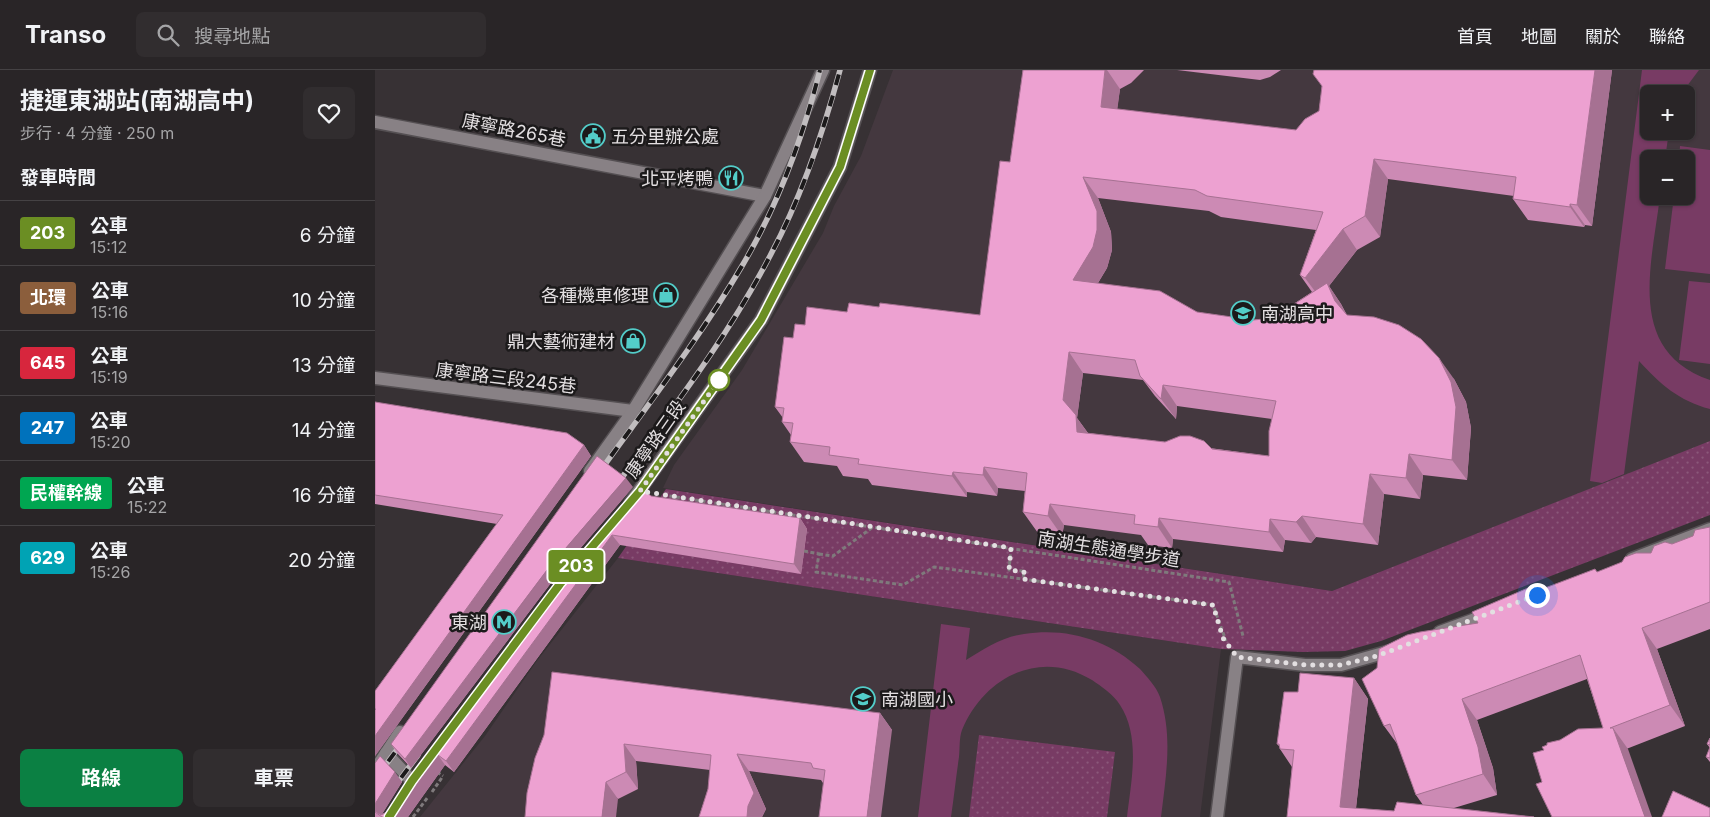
<!DOCTYPE html>
<html lang="zh-TW">
<meta charset="utf-8">
<style>
:root{--surface:#292527;--page:#312d2f;--text:#f1f3f6;--muted:#a5a5a7;--line:#454244;--accent:#0b8043}
body{margin:0;font-family:Inter,"Noto Sans TC",sans-serif;background:var(--page);color:var(--text);height:100vh;display:flex;flex-direction:column;font-size:19px;white-space:nowrap}
*{box-sizing:border-box;margin:0}
p{font-size:16px;color:var(--muted)}
.icon{flex:none;width:28px;height:28px;fill:none;stroke:currentColor;stroke-width:2;stroke-linecap:round;stroke-linejoin:round}
.map{position:relative;flex:1;overflow:hidden}
.panel{display:flex;flex-direction:column;background:var(--surface);width:375px}
.panel>*{flex:none}
.badge{padding:0 10px;border-radius:4px;font-size:18px;line-height:32px}
.tools{position:absolute;left:1265px;top:15px;display:grid;gap:10px}
.tools a{display:grid;place-items:center;width:55px;height:55px;border-radius:8px;background:var(--surface);box-shadow:0 1px 4px #0004,0 0 0 1px var(--line);font-size:25px}
.you{position:absolute;width:25px;height:25px;margin:-12px;border:4px solid #fff;border-radius:50%;background:#1a73e8;box-shadow:0 0 0 8px #1a73e833}
.map>.badge{position:absolute;translate:-50% -50%;box-shadow:0 0 0 2px #fff}
h2{padding:0 20px;font-size:19px;line-height:45px}
.round{display:grid;place-items:center;flex:none;width:52px;height:52px;border-radius:8px;background:var(--page)}
.headline{display:flex;align-items:center;justify-content:space-between;height:85px;padding:0 20px}
h1{font-size:24px;font-weight:700;line-height:38px}
.button{display:flex;gap:10px;margin-top:auto;padding:10px 20px}
.button a{flex:1;height:58px;border-radius:8px;background:var(--accent);color:#fff;font-size:20px;font-weight:700;line-height:58px;text-align:center}
.button a+a{background:var(--page);color:var(--text)}
ul{padding:0;list-style:none}
li{display:flex;align-items:center;gap:15px;height:65px;padding:0 20px;border-top:1px solid var(--line)}
li div{flex:1}
li b{display:block;font-size:19px}
li em{font-style:normal}
li .badge{min-width:55px;font-weight:700;text-align:center}
header{display:flex;align-items:center;gap:30px;box-sizing:border-box;height:70px;padding:0 25px;background:var(--surface);border-bottom:1px solid var(--line)}
header strong{font-size:24px}
nav{display:flex;gap:28px;margin-inline-start:auto;font-size:18px}
.search{width:350px;height:45px;background:var(--page);display:flex;align-items:center;gap:12px;box-sizing:border-box;padding:0 18px;border-radius:8px;color:var(--muted);font-size:19px}
main{display:flex;flex:1;min-height:0}
.map>svg:first-child{display:block}
.built{fill:#44383f;fill-rule:evenodd}
.grass{fill:url(#grass-dots)}
.pitch{fill:#783b64}
.lines{fill:none;stroke-linecap:round;stroke-linejoin:round}
.service-casing{stroke:#555053;stroke-width:15}
.minor-casing{stroke:#555053;stroke-width:15}
.secondary-casing{stroke:#555053;stroke-width:15}
.path{stroke:#7f7a7c;stroke-width:3;stroke-dasharray:4 2.5;stroke-linecap:butt}
.service{stroke:#888185;stroke-width:12}
.minor{stroke:#888185;stroke-width:12}
.secondary{stroke:#888185;stroke-width:12}
.rail-casing{stroke:#c1bdbf;stroke-width:5.5}
.rail{stroke:#1c1a1b;stroke-width:4;stroke-dasharray:11;stroke-linecap:butt}
.path-bridge{stroke:#7f7a7c;stroke-width:3;stroke-dasharray:4 2.5;stroke-linecap:butt}
.wall{fill:#cc8ab4;fill-rule:evenodd}
.shaded-wall{fill:#a67192}
.building{fill:#eda1d1;stroke:#a67192;fill-rule:evenodd}
.line-casing{stroke:#fff;stroke-width:11}
.line{stroke:#6b8e23;stroke-width:8}
.walk{stroke:#e3dfe1;stroke-width:5;stroke-dasharray:0 9}
.stop-dot{fill:#fff;stroke:#6b8e23;stroke-width:2.5}
.labels{text-anchor:middle;dominant-baseline:central;stroke-width:5;stroke-linejoin:round;paint-order:stroke}
.street-label{font-size:18px;fill:#e3dfe1;stroke:#1c1a1b}
.poi-label{font-size:18px;fill:#e3dfe1;stroke:#1c1a1b;text-anchor:end}
</style>
<header>
<strong>Transo</strong>
<div class="search"><svg class="icon" aria-label="search" viewBox="0 0 24 24"><circle cx="10" cy="10" r="6"/><path d="M15 15l6 6"/></svg>搜尋地點</div>
<nav><a>首頁</a><a>地圖</a><a>關於</a><a>聯絡</a></nav>
</header>
<main>
<section class="panel">
<div class="headline"><div><h1>捷運東湖站(南湖高中)</h1><p>步行 · 4 分鐘 · 250 m</p></div><a class="round"><svg class="icon" aria-label="heart" viewBox="0 0 24 24"><path d="M12 20l-8-8c-3-5 5-10 8-4 3-6 11-1 8 4z"/></svg></a></div>
<h2>發車時間</h2>
<ul>
<li><span class="badge" style="background:#6b8e23;color:#fff">203</span><div><b>公車</b><p>15:12</p></div><em>6 分鐘</em></li>
<li><span class="badge" style="background:#8b5e3c;color:#fff">北環</span><div><b>公車</b><p>15:16</p></div><em>10 分鐘</em></li>
<li><span class="badge" style="background:#d7263d;color:#fff">645</span><div><b>公車</b><p>15:19</p></div><em>13 分鐘</em></li>
<li><span class="badge" style="background:#0072bc;color:#fff">247</span><div><b>公車</b><p>15:20</p></div><em>14 分鐘</em></li>
<li><span class="badge" style="background:#00a651;color:#fff">民權幹線</span><div><b>公車</b><p>15:22</p></div><em>16 分鐘</em></li>
<li><span class="badge" style="background:#00a3b4;color:#fff">629</span><div><b>公車</b><p>15:26</p></div><em>20 分鐘</em></li>
</ul>
<div class="button"><a>路線</a><a>車票</a></div>
</section>
<div class="map">
<svg width="1335" height="747" viewBox="0 0 1335 747">
<defs>
<pattern id="grass-dots" width="8" height="8" patternUnits="userSpaceOnUse" patternTransform="scale(1.25)"><rect width="8" height="8" fill="#783b64"/><path d="M2 2h.1M6 6h.1" fill="none" stroke="#8b577a" stroke-width="1.8" stroke-linecap="round"/></pattern>
</defs>
<rect width="100%" height="100%" fill="#373134"/>
<g class="built">
<path d="M518,0H1335V372L957,521L288,418L299,395L367,300L448,163L459,136L486,86ZM1274,24H1311V61H1274ZM1274,89H1311V126H1274Z"/>
<path d="M243,488L846,579L825,747H45L110,666L161,592Z"/>
</g>
<g class="grass">
<path d="M1335,371V445L1006,571L970,581L928,582L846,579L243,488L291,419L957,521Z"/>
<path d="M604,665L740,682L732,747H594Z"/>
</g>
<g class="pitch">
<path d="M1267,0H1324L1306,24H1274V61H1294L1290,89H1274V126H1285C1277,194 1250,281 1335,310V339C1304,331 1285,314 1264,291L1249,404L1227,413L1215,411Z"/>
<path d="M1305,76L1335,80V204L1290,199L1299,126H1311V89H1304Z"/>
<path d="M1314,211L1335,213V294L1304,290Z"/>
<path d="M566,554L595,558L591,590C609,579 627,567 649,564C692,557 734,570 765,599C772,607 781,616 785,627C798,666 791,706 786,747H752C756,712 766,667 745,635C739,625 726,616 717,610C665,578 609,607 587,660C584,668 585,678 584,687C581,707 579,727 576,747H543Z"/>
</g>
<g class="lines">
<g class="service-casing">
<g id="service">
<path d="M0,52L390,126"/>
<path d="M11,683L37,711"/>
</g>
</g>
<g class="minor-casing">
<g id="minor">
<path d="M0,308L258,341"/>
<path d="M1257,489L1335,459"/>
<path d="M1065,562L1117,543"/>
<path d="M842,747L862,587L930,595H966L1019,580"/>
</g>
</g>
<g class="secondary-casing">
<g id="secondary">
<path d="M215,401L258,341L390,126L448,0"/>
<path d="M256,432L386,250L465,97L495,0"/>
<path d="M0,700L25,662"/>
</g>
</g>
<g class="path">
<path d="M288,425L854,512L868,566"/>
<path d="M636,478L634,500L649,501L648,509"/>
<path d="M429,481L444,484L441,502L528,515L559,497L838,535L851,571"/>
<path d="M444,484L458,486L498,457"/>
<path d="M57,722L68,706"/>
<path d="M38,747L53,727"/>
</g>
<use href="#service" class="service"/>
<use href="#minor" class="minor"/>
<use href="#secondary" class="secondary"/>
<g class="rail-casing">
<g id="rail">
<path d="M223,404C272,336 324,269 367,196C402,137 428,67 445,0"/>
<path d="M240,417C295,342 353,267 396,184C427,126 448,63 465,0"/>
<path d="M0,709L30,669"/>
<path d="M0,743L43,685"/>
</g>
</g>
<use href="#rail" class="rail"/>
<path class="path-bridge" d="M62,702L68,706"/>
</g>
<g class="wall">
<path d="M648,0H769L756,13L745,19L742,39L921,60L944,41L947,16L939,0H1237L1217,156L1210,155L1209,157L1153,150L1138,129L1139,126L1013,109L1005,167L982,180L954,216L966,234L972,245L1079,309L1091,332L1096,358L1092,410L1048,405L1045,429L1009,424L1003,475L941,467L936,473L910,470L908,482L798,469L797,478L773,475L766,465L689,455L687,466L663,463L648,442L650,421L623,418L622,426L592,422V427L497,415L493,409L468,406L462,396L429,392L415,372L416,365L407,352L408,348L400,337L418,268L430,255L472,242L504,237L605,245L635,92ZM723,128L834,141L846,147L941,160L925,205L937,222L905,243L889,249L878,250L822,242L723,213L732,198L737,180L736,162ZM708,303L768,310L780,326L801,349L802,336L897,349L894,386L790,372L713,363L702,348Z"/>
<path d="M802,0H906L895,7L885,10Z"/>
<path d="M0,332L209,375L216,386L0,686V621L122,454L0,434Z"/>
<path d="M258,417L179,509L36,698L22,683L16,674Z"/>
<path d="M276,426L425,448L432,459L426,504L245,475L79,702L70,695L33,747H0V693L27,712L7,744L14,741L184,509Z"/>
<path d="M1335,457V559L1282,579L1310,656L1167,712L1169,680L1185,670L1228,658L1212,609L1102,650L1118,698L1122,725L1079,738L912,747L917,697L905,679V677L902,674L923,622L979,608L993,629L981,738L1019,741L1048,735L1041,725L1023,675L1009,656L1103,553L1160,515L1163,520L1222,502L1276,483L1318,466Z"/>
<path d="M505,643L517,660L448,713L446,710L374,701L391,739L387,747H324L333,719L335,700L261,691L263,719L243,729L169,665Z"/>
<path d="M1335,668V692L1331,687L1335,678L1332,674Z"/>
</g>
<g class="shaded-wall">
<path d="M730,0H732L745,19L740,57L726,37Z"/>
<path d="M1220,0H1237L1217,156L1202,135Z"/>
<path d="M999,89L1013,109L1005,167L990,146Z"/>
<path d="M708,107L723,128L736,162L737,180L732,198L712,231L698,210Z"/>
<path d="M1195,134L1210,155L1209,157L1195,137Z"/>
<path d="M968,159L982,180L954,216L966,234L974,251L960,231L945,228L930,208Z"/>
<path d="M694,282L708,303L702,348L715,366L702,362L688,330Z"/>
<path d="M1064,288L1079,309L1091,332L1096,358L1092,410L1077,390Z"/>
<path d="M788,315L802,336L801,349L786,329Z"/>
<path d="M209,375L216,386L0,686V666Z"/>
<path d="M1034,384L1048,405L1045,429L1031,408Z"/>
<path d="M609,397L623,418L622,426L608,405Z"/>
<path d="M578,402L592,422V427L577,406Z"/>
<path d="M995,404L1009,424L1003,475L988,454Z"/>
<path d="M251,408L258,417L179,509L36,698L30,689L172,500Z"/>
<path d="M675,434L689,455L687,466L673,446Z"/>
<path d="M927,446L941,467L936,473L921,452Z"/>
<path d="M425,448L432,459L426,504L419,494Z"/>
<path d="M784,448L798,469L797,478L783,457Z"/>
<path d="M895,449L910,470L908,482L894,462Z"/>
<path d="M237,465L245,475L79,702L71,691Z"/>
<path d="M1267,558L1282,579L1310,656L1295,635Z"/>
<path d="M979,608L993,629L980,747L965,737Z"/>
<path d="M1087,629L1102,650L1118,698L1122,725L1108,704Z"/>
<path d="M505,643L517,660L506,747H492Z"/>
<path d="M1238,658L1253,679L1277,747H1270Z"/>
<path d="M249,674L261,691L263,719L251,702Z"/>
<path d="M362,684L374,701L391,739L387,747H372Z"/>
<path d="M63,685L70,695L33,747H18Z"/>
<path d="M20,702L27,712L6,746L0,741V734Z"/>
<path d="M231,712L243,729L241,747H227Z"/>
</g>
<g class="building">
<path d="M648,0H730L726,37L921,60L930,49L944,41L947,16L938,4L939,0H1220L1202,135L1195,134V137L1138,129L1141,107L999,89L990,146L968,159L930,208L925,205L948,142L832,126L820,120L708,107L722,141V160L718,177L698,210L785,221L822,242L878,250L889,249L905,243L952,213L960,231L972,245L999,247L1024,255L1046,269L1064,288L1076,312L1081,337L1077,390L1034,384L1031,408L995,404L988,454L927,446L921,452L895,449L894,462L784,448L783,457L759,454L760,445L675,434L673,446L648,442L652,403L609,397L608,405L578,402L577,406L483,394L484,389L454,385L455,377L415,372L418,353L407,352L409,338L400,337L409,267L418,268L420,254L430,255L432,237L472,242L474,233L504,237L505,233L605,245L625,91L635,92ZM694,282L760,290L765,306L786,329L788,315L901,331L894,361V386L837,379L829,371L815,366H805L790,372L702,362L701,345L688,330Z"/>
<path d="M0,332L192,363L209,375L0,666V640L1,639H0V621L128,445L0,425Z"/>
<path d="M222,386L251,408L172,500L30,689L16,674Z"/>
<path d="M264,416L276,426L425,448L419,494L237,465L71,691L63,685L18,747H7L0,742V741L6,745L14,741L36,705L184,509Z"/>
<path d="M1335,457V532L1267,558L1295,635L1235,658H1238L1270,747H1177L1161,714L1167,712L1158,683L1169,680L1167,677L1172,675V673L1185,670L1203,659L1228,658L1205,585L1087,629L1103,677L1108,704L1041,725L1015,654L1009,656L987,609L1002,598L1004,579L1032,565L1045,562L1103,553L1097,542L1160,515L1162,521L1220,499L1222,502L1247,492L1250,487L1261,483H1276L1279,476L1290,472L1297,474L1318,466L1320,460Z"/>
<path d="M177,602L505,643L492,747H444L450,700L438,698L436,693L362,684L379,723L373,736L372,747H324L333,719L336,685L249,674L251,702L231,712L227,747H150L152,723L160,688L169,665Z"/>
<path d="M925,603L979,608L965,737L1019,741L1022,732L1159,747H912L919,680L905,679L904,674H902L909,622H923Z"/>
<path d="M1335,668V675L1332,674Z"/>
<path d="M1335,677V688L1331,687Z"/>
<path d="M5,686L20,702L0,734V693Z"/>
<path d="M1298,721L1335,738V747H1287Z"/>
</g>
<g class="lines">
<g class="line-casing">
<path id="line" d="M14,747L37,711L185,514L265,421L386,250L465,97L495,0"/>
</g>
<use href="#line" class="line"/>
<path class="walk" d="M344,310L265,421L636,478L634,500L649,502L648,509L838,535L848,568L862,587L930,595H966L1002,586L1162,525"/>
</g>
<defs>
<g id="civic-ring" transform="scale(1.25)"><circle r="9.5" fill="#1c1a1b" stroke="#53cdc9" stroke-width="1.5"/><path d="M-.6-6.5H3V-4.5H.6V-3L4-1V1h2V6H-6V1h2V-1L-.6-3ZM-1.2 2.5V6h2.4V2.5Z" fill="#53cdc9"/></g>
<g id="restaurant-ring" transform="scale(1.25)"><circle r="9.5" fill="#1c1a1b" stroke="#53cdc9" stroke-width="1.5"/><path d="M-5-6h1v4h1v-4h1v4h1v-4h1v5L-1.5 .5V6h-2V.5L-5-1ZM5-6V6H3V1.5H1.5Q1.5-4 5-6Z" fill="#53cdc9"/></g>
<g id="shop-ring" transform="scale(1.25)"><circle r="9.5" fill="#1c1a1b" stroke="#53cdc9" stroke-width="1.5"/><path d="M-5-2.5h2.3a2.7 3.5 0 0 1 5.4 0H5L5.5 6h-11ZM-1.5-2.5h3a1.5 2.3 0 0 0-3 0Z" fill="#53cdc9"/></g>
<g id="school-ring" transform="scale(1.25)"><circle r="9.5" fill="#1c1a1b" stroke="#53cdc9" stroke-width="1.5"/><path d="M0-5L7-2L0 1L-7-2ZM-4 1L0 2.5L4 1V4Q0 6-4 4Z" fill="#53cdc9"/></g>
<g id="metro-ring" transform="scale(1.25)"><circle r="9.5" fill="#1c1a1b" stroke="#53cdc9" stroke-width="1.5"/><path d="M-5.5 5V-5H-3L0 0L3-5H5.5V5H3V-.5L0 4L-3-.5V5Z" fill="#53cdc9"/></g>
</defs>
<g fill-rule="evenodd">
<use href="#civic-ring" x="218" y="66"/>
<use href="#restaurant-ring" x="356" y="108"/>
<use href="#shop-ring" x="291" y="225"/>
<use href="#school-ring" x="868" y="243"/>
<use href="#shop-ring" x="258" y="271"/>
<use href="#metro-ring" x="129" y="552"/>
<use href="#school-ring" x="488" y="629"/>
</g>
<circle class="stop-dot" cx="344" cy="310" r="10"/>
<g class="labels">
<g class="street-label">
<text transform="translate(139 60) rotate(11)">康寧路265巷</text>
<text transform="translate(131 308) rotate(7)">康寧路三段245巷</text>
<text transform="translate(280 369) rotate(-55)">康寧路三段</text>
<text transform="translate(734 479) rotate(9)">南湖生態通學步道</text>
</g>
<g class="poi-label">
<text x="236" y="66" text-anchor="start">五分里辦公處</text>
<text x="338" y="108">北平烤鴨</text>
<text x="274" y="225">各種機車修理</text>
<text x="886" y="243" text-anchor="start">南湖高中</text>
<text x="240" y="271">鼎大藝術建材</text>
<text x="112" y="552">東湖</text>
<text x="506" y="629" text-anchor="start">南湖國小</text>
</g>
</g>
</svg>
<div class="tools">
<a>+</a>
<a>−</a>
</div>
<div class="you" style="left:1162px;top:525px"></div>
<b class="badge" style="left:201px;top:496px;background:#6b8e23;color:#fff">203</b>
</div>
</main>
